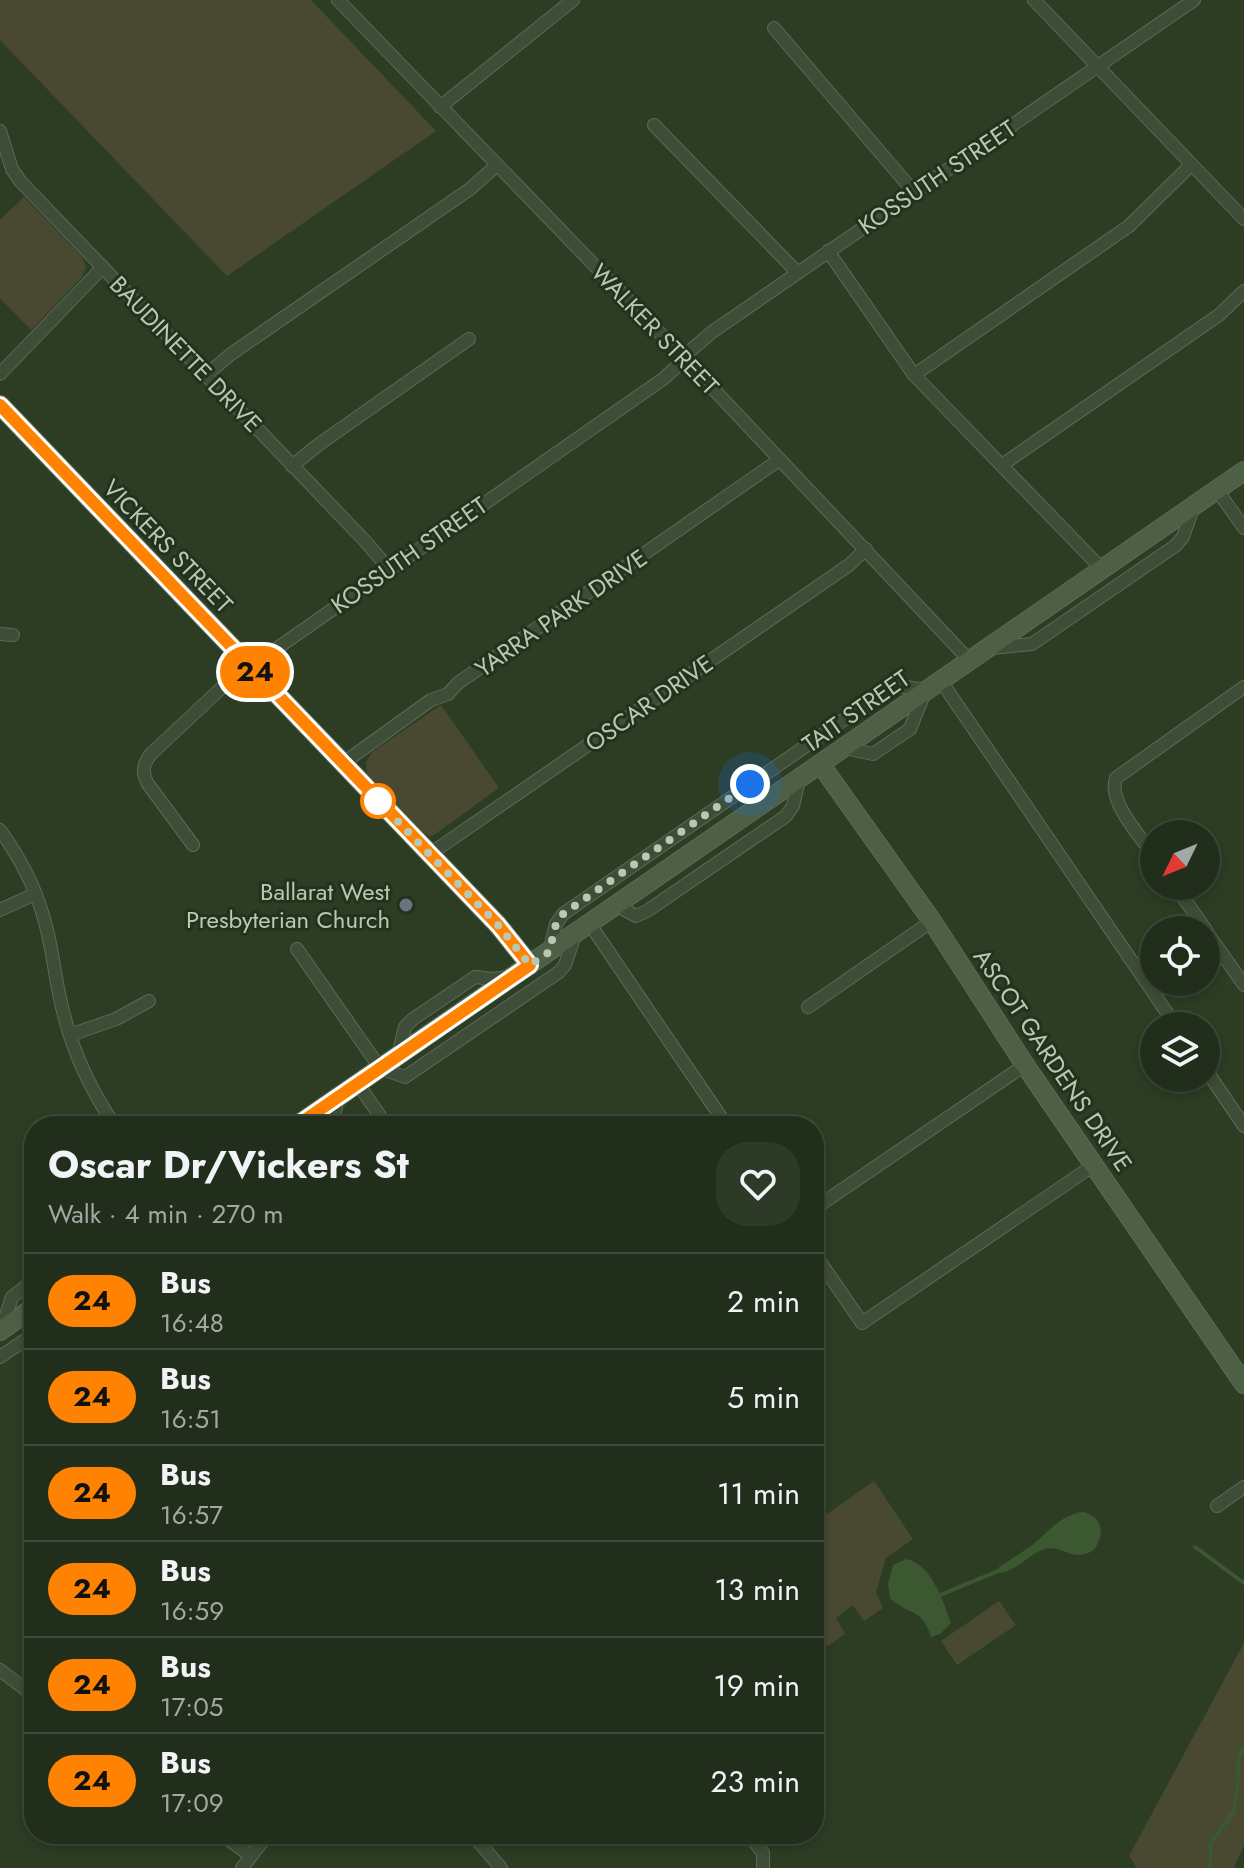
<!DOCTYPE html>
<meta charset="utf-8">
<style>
:root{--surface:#212e1b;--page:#2d3a28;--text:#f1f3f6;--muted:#a2a8a3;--line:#3e4a3a}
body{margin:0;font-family:Jost,sans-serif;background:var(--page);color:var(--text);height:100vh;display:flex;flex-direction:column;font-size:30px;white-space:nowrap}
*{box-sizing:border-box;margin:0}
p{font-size:26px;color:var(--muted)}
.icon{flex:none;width:44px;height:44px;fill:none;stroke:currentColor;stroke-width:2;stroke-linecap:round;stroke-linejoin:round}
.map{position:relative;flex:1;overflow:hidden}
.panel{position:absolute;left:24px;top:1116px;width:800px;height:728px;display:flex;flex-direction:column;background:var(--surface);border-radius:32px;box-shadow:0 4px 12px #0003,0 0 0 2px var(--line)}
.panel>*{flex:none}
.badge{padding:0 16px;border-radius:26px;font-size:28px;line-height:52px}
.needle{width:52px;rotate:227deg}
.controls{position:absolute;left:1140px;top:820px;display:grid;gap:16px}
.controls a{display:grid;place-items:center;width:80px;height:80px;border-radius:50%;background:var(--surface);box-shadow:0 4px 12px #0003,0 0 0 2px var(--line);font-size:40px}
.you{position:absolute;width:40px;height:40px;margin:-20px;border:6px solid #fff;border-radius:50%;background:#1a73e8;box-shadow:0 0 0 12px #1a73e833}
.map>.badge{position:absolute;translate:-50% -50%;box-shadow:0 0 0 4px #fff}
.round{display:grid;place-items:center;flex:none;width:84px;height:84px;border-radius:32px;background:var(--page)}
.head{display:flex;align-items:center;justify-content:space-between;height:136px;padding:0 24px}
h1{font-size:38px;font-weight:700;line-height:60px}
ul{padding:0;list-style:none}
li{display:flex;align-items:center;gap:24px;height:96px;padding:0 24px;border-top:2px solid var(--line)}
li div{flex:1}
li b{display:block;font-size:30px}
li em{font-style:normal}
li .badge{min-width:88px;font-weight:700;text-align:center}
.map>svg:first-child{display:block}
.green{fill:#494932}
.water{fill:#3c5830}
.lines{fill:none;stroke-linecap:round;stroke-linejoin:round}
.stream{stroke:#3c5830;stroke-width:4}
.street-casing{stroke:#5c6b56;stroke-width:14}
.secondary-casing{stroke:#5c6b56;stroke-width:20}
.street{stroke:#3e4d38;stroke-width:12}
.secondary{stroke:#4d6046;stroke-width:18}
.line-casing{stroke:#fff;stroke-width:18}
.line{stroke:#ff8200;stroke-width:12}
.walk{stroke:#b9c8b4;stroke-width:8;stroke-dasharray:0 14.4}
.stop-dot{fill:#fff;stroke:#ff8200;stroke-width:4}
.worship-dot{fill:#6b7280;stroke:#23321d;stroke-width:3}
.labels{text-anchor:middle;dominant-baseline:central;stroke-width:6;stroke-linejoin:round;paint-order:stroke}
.street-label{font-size:24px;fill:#b9c8b4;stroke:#23321d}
.poi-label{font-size:24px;fill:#b9c8b4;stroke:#23321d;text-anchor:end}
</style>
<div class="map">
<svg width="1244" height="1868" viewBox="0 0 1244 1868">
<rect width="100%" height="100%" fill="#2c3d24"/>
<g class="green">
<path d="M0,0H311L436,131L227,276L0,40Z"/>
<path d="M24,197L82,257L86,267L82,277L31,330L0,298V220Z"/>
<path d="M441,705L499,788L431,837L422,831L367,773L366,762L372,752Z"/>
<path d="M874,1481L913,1539L886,1558L876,1592L883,1608L864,1621L853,1605L836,1618L845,1634L828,1646L822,1639L818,1641L814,1635V1523Z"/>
<path d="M999,1601L1016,1625L957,1665L941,1641Z"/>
<path d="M1244,1643V1845L1234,1868H1137L1129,1856Z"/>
</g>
<g class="water">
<path d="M1084,1512C1103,1518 1105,1534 1094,1550C1072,1564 1064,1544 1045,1549C1028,1554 1017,1571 999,1573V1567C1010,1560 1021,1553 1031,1546C1048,1533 1060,1514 1084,1512Z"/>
<path d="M906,1559C932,1564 943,1601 951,1623L940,1634L931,1637C922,1607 910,1617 890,1598L888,1584L893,1565Z"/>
</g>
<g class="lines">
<g class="stream">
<path d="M1195,1547L1244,1583"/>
<path d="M940,1595L998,1571"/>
<path d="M1238,1775V1758L1244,1747"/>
<path d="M1210,1868L1211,1843L1234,1811L1238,1780"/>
</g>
<g class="street-casing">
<g id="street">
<path d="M338,0L683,357L970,661"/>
<path d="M1034,0L1244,219"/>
<path d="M774,28L914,192"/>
<path d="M440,107L573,0"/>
<path d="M654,125L797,272"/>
<path d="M0,131L12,169L20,181L365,541L389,569"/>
<path d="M828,251L914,375L1102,569"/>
<path d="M683,357L712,332L1194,0"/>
<path d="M0,374L103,267"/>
<path d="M206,375L231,354L470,189L497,165"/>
<path d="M914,375L1129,226L1191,165"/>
<path d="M1002,465L1219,315L1244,291"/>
<path d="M292,466L318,445L469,339"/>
<path d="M1217,490L1244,528"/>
<path d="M0,634L13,635"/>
<path d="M991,648L1032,644L1175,546L1183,537L1193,508"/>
<path d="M250,667L663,379L685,359"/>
<path d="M941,681L1176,1026"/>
<path d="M844,748L873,754L910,729L925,692"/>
<path d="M342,764L431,700L448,694L458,683L779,460"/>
<path d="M0,830C21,859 39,895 47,930C54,958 56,987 64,1015C74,1055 92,1092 115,1126"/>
<path d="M193,845L148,784C141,772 143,763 152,753L247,664"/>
<path d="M430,854L849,565L866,549"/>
<path d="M1154,856C1141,837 1107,801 1116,778L1244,687"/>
<path d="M1175,886L1206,930"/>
<path d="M616,905L636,916L647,911L786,816L793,806L799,780"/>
<path d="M0,910L35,894"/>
<path d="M589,923L727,1126"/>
<path d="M1206,931L1244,985"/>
<path d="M297,949L380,1068L405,1077L559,972L565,965L575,935"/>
<path d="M549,952L556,924L563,914L881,694L898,686L927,690"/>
<path d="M808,1007L932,921"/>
<path d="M70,1035L116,1019L149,1001"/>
<path d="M398,1056L405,1027L413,1019L475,977L494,979L507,977"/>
<path d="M1206,1070L1244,1126"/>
<path d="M358,1084L387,1126"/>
<path d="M332,1126L338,1097"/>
<path d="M814,1209L1025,1065"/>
<path d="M814,1253L862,1323L1094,1165"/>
<path d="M2,1328L12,1297L34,1280"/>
<path d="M0,1357L34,1334"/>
<path d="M1217,1506L1244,1487"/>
<path d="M0,1670L34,1696"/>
<path d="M221,1834L251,1856"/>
<path d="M472,1834L501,1868"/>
<path d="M748,1834L763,1853V1868"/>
<path d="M242,1868L268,1834"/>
</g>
</g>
<g class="secondary-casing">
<g id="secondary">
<path d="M0,405L430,854L498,925L530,965"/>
<path d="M821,765L932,921L1025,1065L1244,1384"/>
<path d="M296,1126L1244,471"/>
<path d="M0,1331L34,1307"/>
</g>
</g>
<use href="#street" class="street"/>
<use href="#secondary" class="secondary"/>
</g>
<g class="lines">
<g class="line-casing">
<path id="line" d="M0,405L430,854L498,925L530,965L296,1126"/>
</g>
<use href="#line" class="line"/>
<path class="walk" d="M378,801L498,925L530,965L549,952L556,924L563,914L750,784"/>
</g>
<circle class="stop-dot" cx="378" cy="801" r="16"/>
<circle class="worship-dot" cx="406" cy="905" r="8"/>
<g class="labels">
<g class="street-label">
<text transform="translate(937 177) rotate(-34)">KOSSUTH STREET</text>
<text transform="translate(655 329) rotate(46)">WALKER STREET</text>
<text transform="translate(186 354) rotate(46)">BAUDINETTE DRIVE</text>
<text transform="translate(168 546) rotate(46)">VICKERS STREET</text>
<text transform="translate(409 555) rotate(-35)">KOSSUTH STREET</text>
<text transform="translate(561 613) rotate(-35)">YARRA PARK DRIVE</text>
<text transform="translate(649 703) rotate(-35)">OSCAR DRIVE</text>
<text transform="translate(856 711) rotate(-35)">TAIT STREET</text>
<text transform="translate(1053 1060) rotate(56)">ASCOT GARDENS DRIVE</text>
</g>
<g class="poi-label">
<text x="390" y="891">Ballarat West<tspan x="390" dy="28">Presbyterian Church</tspan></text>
</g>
</g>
</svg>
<div class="controls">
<a><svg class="needle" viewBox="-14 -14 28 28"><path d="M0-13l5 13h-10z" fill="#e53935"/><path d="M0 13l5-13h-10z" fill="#a2a8a3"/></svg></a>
<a><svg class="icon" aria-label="locate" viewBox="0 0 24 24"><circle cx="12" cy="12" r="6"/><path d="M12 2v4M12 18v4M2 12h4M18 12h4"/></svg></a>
<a><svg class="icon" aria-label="layers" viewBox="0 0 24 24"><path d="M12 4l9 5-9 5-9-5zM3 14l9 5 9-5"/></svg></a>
</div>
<div class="you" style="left:750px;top:784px"></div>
<b class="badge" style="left:255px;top:672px;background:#ff8200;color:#111">24</b>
<section class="panel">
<div class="head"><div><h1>Oscar Dr/Vickers St</h1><p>Walk · 4 min · 270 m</p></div><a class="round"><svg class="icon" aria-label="heart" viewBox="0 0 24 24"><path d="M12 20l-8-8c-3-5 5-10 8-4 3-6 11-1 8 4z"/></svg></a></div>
<ul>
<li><span class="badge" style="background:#ff8200;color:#111">24</span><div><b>Bus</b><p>16:48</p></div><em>2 min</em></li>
<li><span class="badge" style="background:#ff8200;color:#111">24</span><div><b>Bus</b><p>16:51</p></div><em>5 min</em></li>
<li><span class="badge" style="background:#ff8200;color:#111">24</span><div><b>Bus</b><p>16:57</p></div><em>11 min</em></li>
<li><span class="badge" style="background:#ff8200;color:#111">24</span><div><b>Bus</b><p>16:59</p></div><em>13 min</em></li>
<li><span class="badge" style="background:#ff8200;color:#111">24</span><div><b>Bus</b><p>17:05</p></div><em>19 min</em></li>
<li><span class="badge" style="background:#ff8200;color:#111">24</span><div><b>Bus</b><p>17:09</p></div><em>23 min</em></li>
</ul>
</section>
</div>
